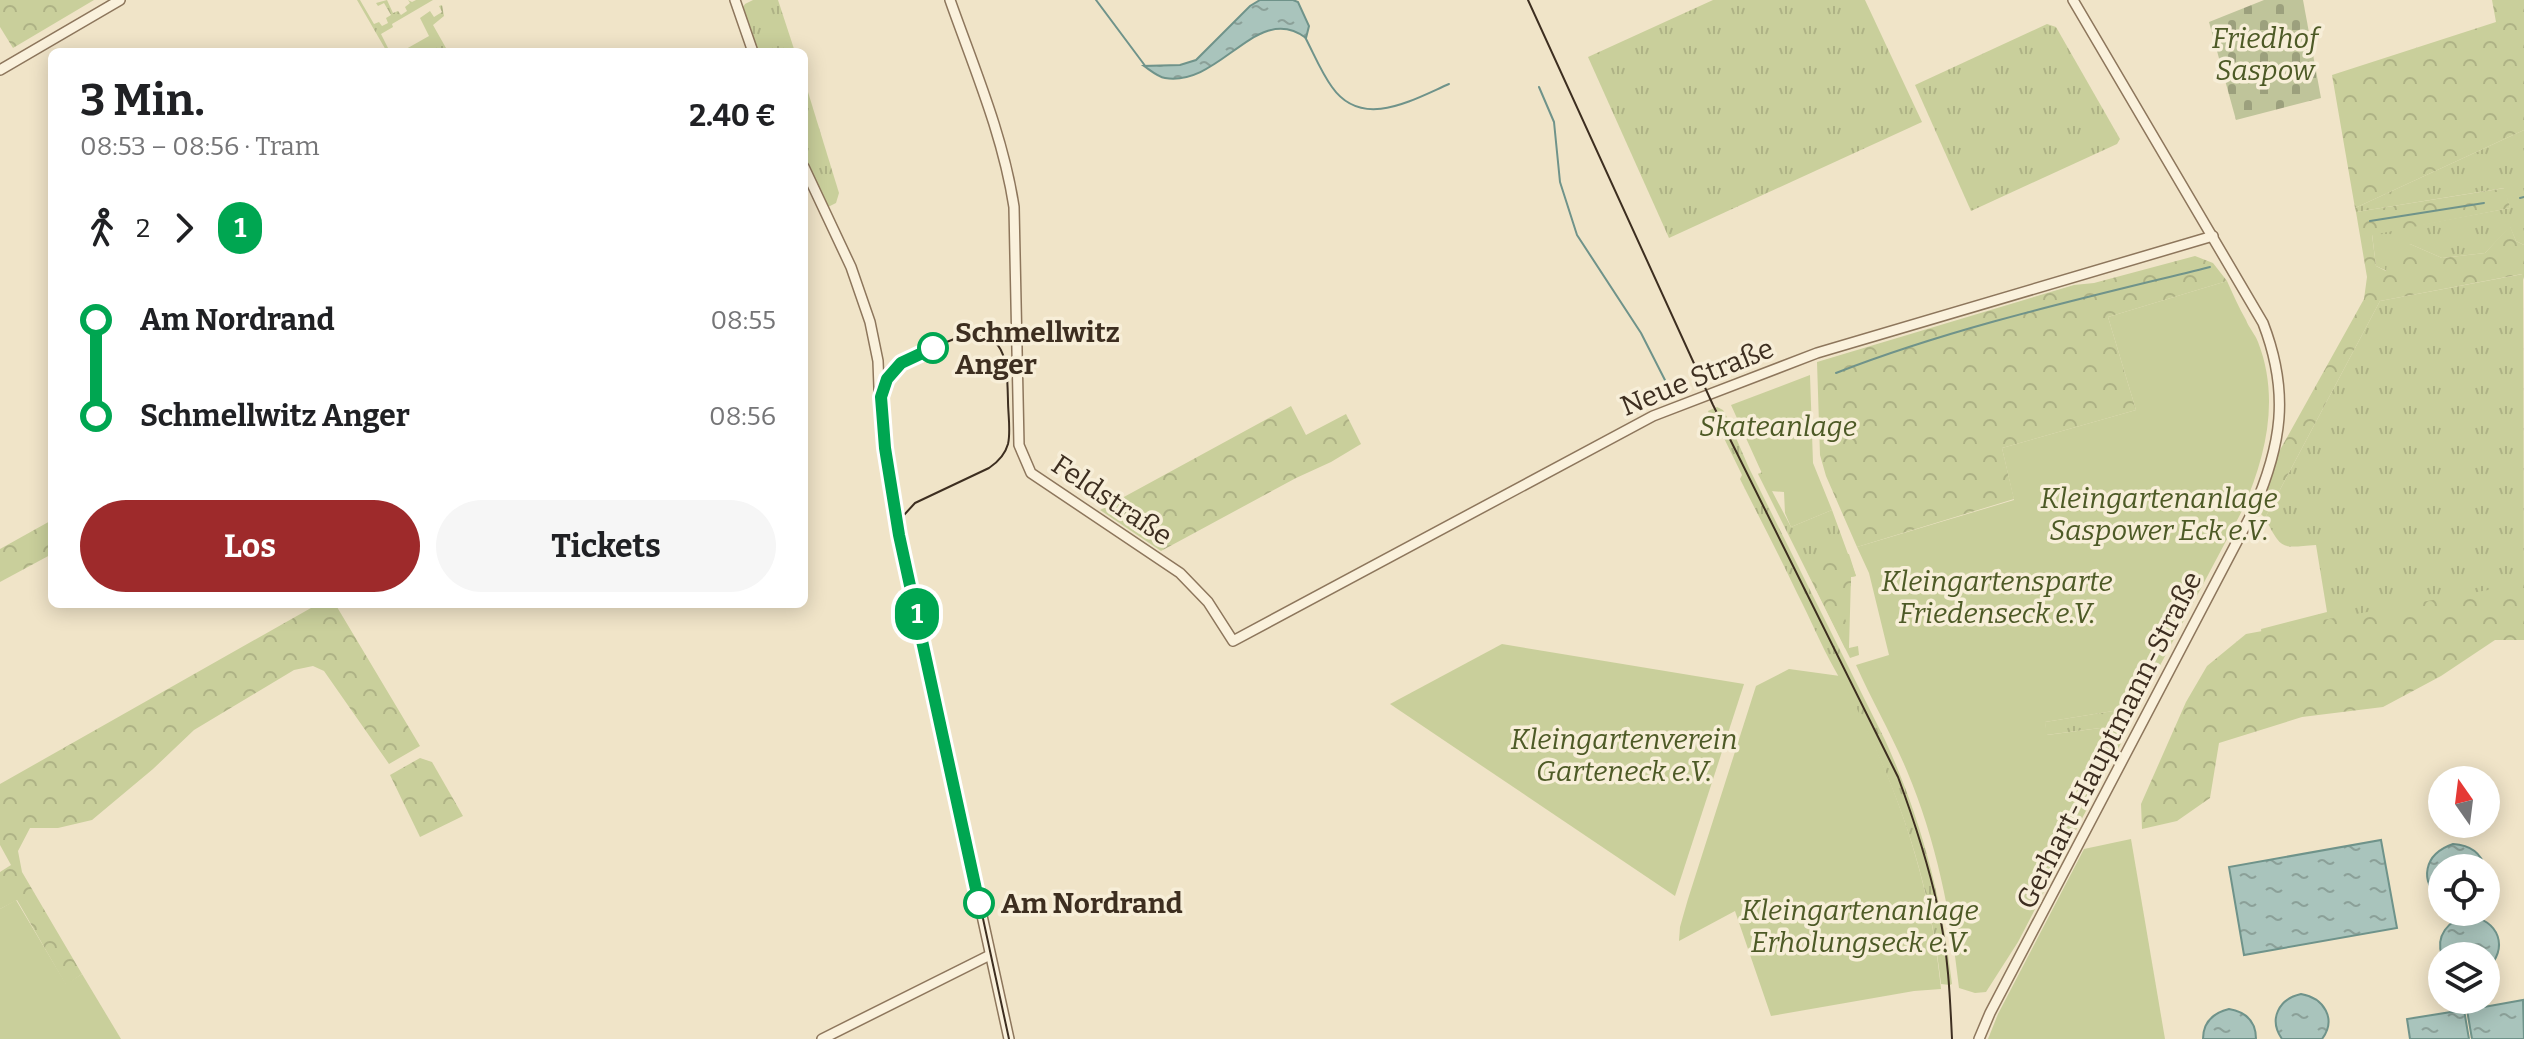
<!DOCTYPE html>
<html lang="de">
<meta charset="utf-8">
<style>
:root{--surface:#fff;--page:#f6f6f6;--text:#202124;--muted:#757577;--accent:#9e2a2b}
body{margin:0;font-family:Bitter,serif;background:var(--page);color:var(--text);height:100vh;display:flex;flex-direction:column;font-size:30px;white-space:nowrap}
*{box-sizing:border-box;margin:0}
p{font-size:26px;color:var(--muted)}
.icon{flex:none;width:44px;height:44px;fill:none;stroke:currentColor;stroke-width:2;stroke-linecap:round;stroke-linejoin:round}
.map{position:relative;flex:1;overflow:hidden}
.details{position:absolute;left:48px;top:48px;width:760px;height:560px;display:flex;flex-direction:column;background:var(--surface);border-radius:12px;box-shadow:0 4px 20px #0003}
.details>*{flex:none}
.badge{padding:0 16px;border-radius:26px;font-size:28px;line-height:52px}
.needle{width:52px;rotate:346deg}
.fabs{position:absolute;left:2428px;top:766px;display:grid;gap:16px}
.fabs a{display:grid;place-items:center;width:72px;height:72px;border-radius:50%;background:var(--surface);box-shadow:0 4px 20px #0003;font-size:40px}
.map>.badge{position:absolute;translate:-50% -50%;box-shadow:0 0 0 4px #fff}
.legs{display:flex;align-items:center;gap:12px;height:88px;padding:0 32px;font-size:26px}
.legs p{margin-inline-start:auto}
.head{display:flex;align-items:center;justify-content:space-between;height:136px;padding:0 32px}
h1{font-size:44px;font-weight:700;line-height:60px}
.primary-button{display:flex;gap:16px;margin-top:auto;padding:16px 32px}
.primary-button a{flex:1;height:92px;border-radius:48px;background:var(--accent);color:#fff;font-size:32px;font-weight:700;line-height:92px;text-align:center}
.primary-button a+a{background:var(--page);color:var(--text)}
ul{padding:0 32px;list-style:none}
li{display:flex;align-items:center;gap:28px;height:96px;font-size:30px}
li i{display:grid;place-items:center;width:12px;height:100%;margin:0 10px;background:currentColor}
li i::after{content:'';width:20px;height:20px;margin:-10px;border:6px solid;border-radius:50%;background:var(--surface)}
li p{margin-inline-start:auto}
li:first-child i{background:linear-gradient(#0000 50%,currentColor 0)}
li:last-child i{background:linear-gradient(currentColor 50%,#0000 0)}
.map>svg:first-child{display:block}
.grass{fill:url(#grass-tufts)}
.forest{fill:url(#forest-crowns)}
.cemetery{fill:url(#cemetery-stones)}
.green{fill:#c9cf9b}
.water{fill:url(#water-ripples);stroke:#6f938a;stroke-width:2}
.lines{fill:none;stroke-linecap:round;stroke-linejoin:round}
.stream{stroke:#6f938a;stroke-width:2}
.minor-casing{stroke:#8d765c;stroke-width:12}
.minor{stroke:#faf1dc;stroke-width:9}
.tram{stroke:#3d2e20;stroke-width:2}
.line-1-casing{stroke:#fff;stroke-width:18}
.line-1{stroke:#00a651;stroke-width:12}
.stop-1-dot{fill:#fff;stroke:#00a651;stroke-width:4}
.labels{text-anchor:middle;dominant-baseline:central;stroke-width:7;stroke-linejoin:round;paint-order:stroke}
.park-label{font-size:28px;font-style:italic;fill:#4d5a26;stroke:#f7eed8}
.stop-label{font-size:28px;font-weight:bold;fill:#3d2e20;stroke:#f7eed8;text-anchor:start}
.street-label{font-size:28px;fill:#3d2e20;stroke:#f7eed8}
</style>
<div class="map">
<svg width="2524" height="1039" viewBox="0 0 2524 1039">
<defs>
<pattern id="grass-tufts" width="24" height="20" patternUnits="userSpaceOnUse" patternTransform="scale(2)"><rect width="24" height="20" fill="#c9cf9b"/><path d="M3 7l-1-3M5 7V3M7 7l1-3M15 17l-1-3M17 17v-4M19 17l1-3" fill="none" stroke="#aeb285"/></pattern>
<pattern id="forest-crowns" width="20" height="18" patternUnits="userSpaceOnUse" patternTransform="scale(2)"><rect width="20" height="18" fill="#c9cf9b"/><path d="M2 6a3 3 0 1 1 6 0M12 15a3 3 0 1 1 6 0" fill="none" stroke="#aeb285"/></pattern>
<pattern id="cemetery-stones" width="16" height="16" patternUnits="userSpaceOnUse" patternTransform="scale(2)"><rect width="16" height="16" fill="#bfc49a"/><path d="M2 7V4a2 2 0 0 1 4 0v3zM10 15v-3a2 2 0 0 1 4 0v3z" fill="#9ca07d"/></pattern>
<pattern id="water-ripples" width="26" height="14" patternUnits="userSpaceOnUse" patternTransform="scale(2)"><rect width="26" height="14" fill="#a9c4bc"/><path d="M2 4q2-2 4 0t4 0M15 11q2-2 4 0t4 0" fill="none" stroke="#8ba098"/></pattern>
</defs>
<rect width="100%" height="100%" fill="#f0e4c8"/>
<g class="grass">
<path d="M357,0H360L374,24L379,22L382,26L388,23L386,18L391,15L384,3L378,6L376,3L387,0L393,13L398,11L401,15L407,11L405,7L410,3L408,0L412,2L416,0H433L392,24L393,27L381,34L390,52H387Z"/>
<path d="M753,0H778L795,52H758L742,9L745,4Z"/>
<path d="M1713,0H1865L1922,122L1669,238L1588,57Z"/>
<path d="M442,5L444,16L433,25L446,48L443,50L444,52H407L406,49L429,36L420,18L430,11L434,17L442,12L439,6Z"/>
<path d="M2047,24L2056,27L2120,139L2117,144L1971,211L1915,85Z"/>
<path d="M804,79L839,193L836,203L828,207L804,159Z"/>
<path d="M2524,130V245L2516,241L2510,227L2485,253L2442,258L2410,244L2387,271L2376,266L2372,234L2510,208L2504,188L2356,212L2355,208Z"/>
<path d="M2523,274L2524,591L2262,638L2261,629L2327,612L2316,545C2280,548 2282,550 2265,518L2380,301Z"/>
<path d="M1717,407L1723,410L1727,417L1749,468L1885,740C1921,818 1942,899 1952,984L1950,985L1941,984C1928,867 1892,771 1835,670C1821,645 1810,618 1797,593C1779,555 1759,517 1740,479L1742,475L1719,428L1714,426L1708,411Z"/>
<path d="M1762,472L1791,527L1832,510L1856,576L1851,577L1849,648L1858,646L1859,655L1850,658L1758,474Z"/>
<path d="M2138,707L2131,724L2046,735L2045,722Z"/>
</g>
<g class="forest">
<path d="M0,0H94L13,48L0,27Z"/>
<path d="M2492,0H2524V130L2355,208L2332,75L2496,22Z"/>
<path d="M2505,188L2510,208L2372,235L2376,266L2386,271L2389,249L2410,244L2442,258L2485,253L2510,226L2516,241L2524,245V280L2522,274L2380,301L2265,518L2258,511L2280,450L2364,299L2367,277L2356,212Z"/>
<path d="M2195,256L2213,263L2227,281L2108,317L2136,410L2002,448L2014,499L1857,547L1826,476L1820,455L1817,362L2074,285L2094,283Z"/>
<path d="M1291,406L1306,435L1346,414L1361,444L1331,462L1296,478L1161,551L1100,510Z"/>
<path d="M52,520V554L0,582V549Z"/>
<path d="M1835,552L1849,554L1856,576L1851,577V586L1838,590V600L1849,629V649L1845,648L1807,571L1816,559Z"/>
<path d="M2524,577V640H2495L2441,676L2383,707L2302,717L2219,743L2210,798L2177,821L2142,829L2141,804L2186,702L2207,666L2246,634L2510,586Z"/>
<path d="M318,604H333L337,607L420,746L389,764L324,671L313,666L294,670L194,730L153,769L92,820L58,828H30L18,851L22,872L82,974L66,985L17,900L0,909V872L11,865L0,845V784Z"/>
<path d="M420,758L432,762L463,816L420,837L390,775Z"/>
</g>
<path class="cemetery" d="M2264,0H2303L2321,98L2236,120L2209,22Z"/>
<g class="green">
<path d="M2227,281C2233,294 2239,308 2246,320C2249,328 2255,334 2258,342C2280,398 2266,456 2243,509L2138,707L2045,722L2047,735L2131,724L2018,942L1986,992L1975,993L1959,988C1951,914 1936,840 1907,771C1892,735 1872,701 1856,665L1889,655L1869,573L1857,547L2014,500L2002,448L2136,410L2108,317Z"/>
<path d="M1810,375L1813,463L1832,510L1791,527L1785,513L1784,492L1770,491L1731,405Z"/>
<path d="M1502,644L1744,684L1675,896L1390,704Z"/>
<path d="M1789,669L1840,676C1894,776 1930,875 1941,989L1914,991L1771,1016L1735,911L1679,941L1680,927L1688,899L1756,686Z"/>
<path d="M2131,839L2165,1039H1988L1998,1014L2084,849Z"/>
<path d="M16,900L66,984L82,974L121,1039H0V909Z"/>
</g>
<g class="water">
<path d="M1260,0H1293L1298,2L1309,26L1306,38C1257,1 1221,87 1165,78C1158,77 1150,70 1144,66L1180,65L1196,60L1250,6Z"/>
<path d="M2381,840L2397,928L2244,955L2229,867Z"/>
<path d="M2453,844C2469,845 2481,852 2485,868H2442V900C2418,881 2424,854 2453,844Z"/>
<path d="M2468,916C2499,919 2510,949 2486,970V956H2442C2435,936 2448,920 2468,916Z"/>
<path d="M2301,994C2324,998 2337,1019 2322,1039H2282C2268,1019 2279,999 2301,994Z"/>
<path d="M2523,1000L2524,1039H2472L2467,1010Z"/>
<path d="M2229,1009C2246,1012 2256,1021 2256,1039H2203C2203,1022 2213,1013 2229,1009Z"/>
<path d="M2464,1010L2469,1039H2410L2407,1019Z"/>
</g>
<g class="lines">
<g class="stream">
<path d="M1096,0L1146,67"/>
<path d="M1305,37C1314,54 1321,72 1332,87C1362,130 1412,100 1449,84"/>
<path d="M1539,87L1554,122L1560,182L1577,235L1641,333L1669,388"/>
<path d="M2520,198L2524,197"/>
<path d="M2370,221L2484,203"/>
<path d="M1836,373C1957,326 2085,298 2210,267"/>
</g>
<g class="minor-casing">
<g id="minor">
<path d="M735,0L753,52"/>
<path d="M950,0C974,68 1003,135 1014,207L1019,445L1031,473L1180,573L1208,602L1233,641L1653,416L1817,353L2213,236"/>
<path d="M0,70L120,0"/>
<path d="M804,167L851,267L870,322L878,361L880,414L895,518L1009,1039"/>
<path d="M822,1039L990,955"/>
<path d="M1979,1039L1990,1013L2252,513C2282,445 2290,393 2263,323L2073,0"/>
</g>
</g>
<use href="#minor" class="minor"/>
<g class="tram">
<path d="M1528,0L1713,405L1898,777C1914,820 1928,863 1938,908C1948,951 1950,995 1952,1039"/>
<path d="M899,535L904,515L915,503L989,468C998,462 1005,455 1008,444C1011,431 1008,414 1008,401C1007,366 1008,325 959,337C937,347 904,354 890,375C865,411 903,555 914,599L1009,1039"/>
</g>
</g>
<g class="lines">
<g class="line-1-casing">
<path id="line-1" d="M933,348L901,363L887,379L881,397L885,448L899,535L979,903"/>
</g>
<use href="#line-1" class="line-1"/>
</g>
<g class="stop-1-dot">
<circle cx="933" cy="348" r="14"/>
<circle cx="979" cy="903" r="14"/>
</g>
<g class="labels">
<g class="park-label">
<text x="2265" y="38">Friedhof<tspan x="2265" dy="32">Saspow</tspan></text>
<text x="1778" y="426">Skateanlage</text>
<text x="2159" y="498">Kleingartenanlage<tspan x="2159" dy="32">Saspower Eck e.V.</tspan></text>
<text x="1997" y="581">Kleingartensparte<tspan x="1997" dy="32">Friedenseck e.V.</tspan></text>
<text x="1624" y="739">Kleingartenverein<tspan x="1624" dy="32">Garteneck e.V.</tspan></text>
<text x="1860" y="910">Kleingartenanlage<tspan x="1860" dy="32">Erholungseck e.V.</tspan></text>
</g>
<g class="stop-label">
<text x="955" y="332">Schmellwitz<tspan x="955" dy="32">Anger</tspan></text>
<text x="1001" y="903">Am Nordrand</text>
</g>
<g class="street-label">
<text transform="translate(1697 377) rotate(-22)">Neue Straße</text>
<text transform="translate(1112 500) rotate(34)">Feldstraße</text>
<text transform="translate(2109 740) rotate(-63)">Gerhart-Hauptmann-Straße</text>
</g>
</g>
</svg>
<div class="fabs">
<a><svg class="needle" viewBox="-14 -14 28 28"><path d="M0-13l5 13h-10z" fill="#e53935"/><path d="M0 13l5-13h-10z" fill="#757577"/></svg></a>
<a><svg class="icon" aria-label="locate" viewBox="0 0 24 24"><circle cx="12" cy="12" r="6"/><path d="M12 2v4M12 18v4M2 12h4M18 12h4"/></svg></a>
<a><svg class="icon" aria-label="layers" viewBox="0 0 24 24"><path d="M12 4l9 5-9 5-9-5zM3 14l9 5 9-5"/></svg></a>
</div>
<b class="badge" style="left:917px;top:614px;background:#00a651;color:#fff">1</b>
<section class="details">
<div class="head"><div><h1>3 Min.</h1><p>08:53 – 08:56 · Tram</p></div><b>2.40 €</b></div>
<div class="legs"><svg class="icon" aria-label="walk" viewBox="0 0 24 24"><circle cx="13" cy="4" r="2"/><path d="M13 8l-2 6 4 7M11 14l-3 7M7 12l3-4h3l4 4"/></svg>2<svg class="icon" aria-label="forward" viewBox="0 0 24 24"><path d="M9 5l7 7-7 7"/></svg><b class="badge" style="background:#00a651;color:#fff">1</b></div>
<ul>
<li><i style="color:#00a651"></i><b>Am Nordrand</b><p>08:55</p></li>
<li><i style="color:#00a651"></i><b>Schmellwitz Anger</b><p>08:56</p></li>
</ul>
<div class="primary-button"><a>Los</a><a>Tickets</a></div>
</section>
</div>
